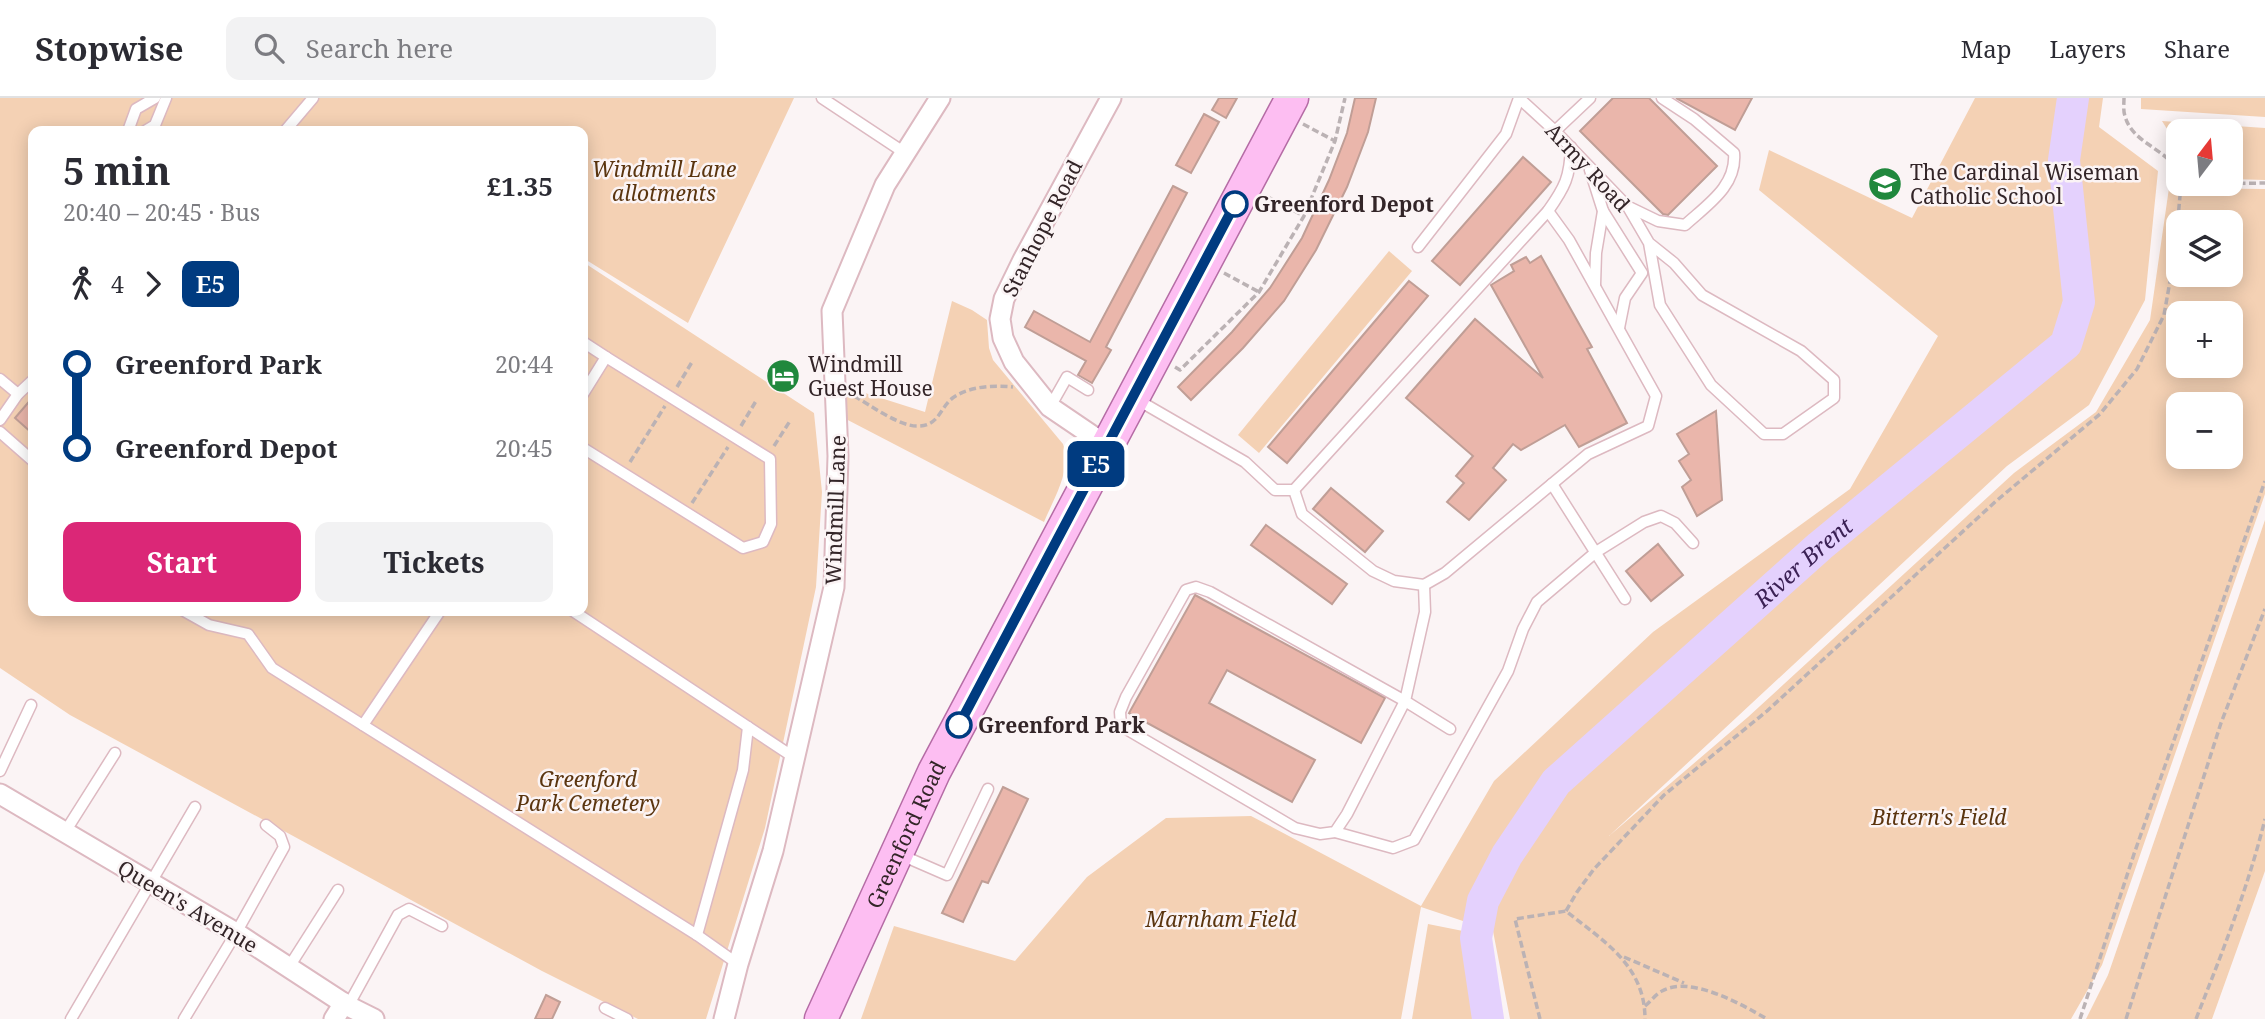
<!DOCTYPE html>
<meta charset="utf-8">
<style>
:root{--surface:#fff;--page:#f2f2f3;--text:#2b2b33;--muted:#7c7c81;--line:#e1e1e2;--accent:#db2777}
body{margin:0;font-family:"Noto Serif",serif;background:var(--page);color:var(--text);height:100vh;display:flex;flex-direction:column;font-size:26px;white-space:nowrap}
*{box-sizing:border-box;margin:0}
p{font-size:23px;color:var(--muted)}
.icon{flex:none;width:38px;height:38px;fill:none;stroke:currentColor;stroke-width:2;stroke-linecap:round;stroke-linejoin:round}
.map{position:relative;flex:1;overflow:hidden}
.sheet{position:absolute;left:28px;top:28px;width:560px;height:490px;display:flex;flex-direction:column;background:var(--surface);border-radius:14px;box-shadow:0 4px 18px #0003}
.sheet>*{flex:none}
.badge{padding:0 14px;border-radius:10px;font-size:24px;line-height:46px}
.needle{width:46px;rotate:16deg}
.controls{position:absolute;left:2166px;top:21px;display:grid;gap:14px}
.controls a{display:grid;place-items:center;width:77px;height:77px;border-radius:14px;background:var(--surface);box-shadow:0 4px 18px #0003;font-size:35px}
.map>.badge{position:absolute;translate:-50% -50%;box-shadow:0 0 0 4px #fff}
.legs{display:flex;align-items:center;gap:10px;height:77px;padding:0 35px;font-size:23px}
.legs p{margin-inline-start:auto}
.head{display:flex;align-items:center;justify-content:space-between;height:119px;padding:0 35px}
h1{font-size:38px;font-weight:700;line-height:52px}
.primary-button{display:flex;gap:14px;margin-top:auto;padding:14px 35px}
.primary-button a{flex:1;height:80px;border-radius:14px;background:var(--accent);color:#fff;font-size:28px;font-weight:700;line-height:80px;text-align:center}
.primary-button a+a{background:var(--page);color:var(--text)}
ul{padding:0 35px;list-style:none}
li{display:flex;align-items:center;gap:24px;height:84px;font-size:26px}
li i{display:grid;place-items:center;width:10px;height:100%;margin:0 9px;background:currentColor}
li i::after{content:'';width:18px;height:18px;margin:-9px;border:5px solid;border-radius:50%;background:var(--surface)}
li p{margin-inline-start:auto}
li:first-child i{background:linear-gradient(#0000 50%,currentColor 0)}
li:last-child i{background:linear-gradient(currentColor 50%,#0000 0)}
header{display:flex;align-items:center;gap:42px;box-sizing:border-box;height:98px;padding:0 35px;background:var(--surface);border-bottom:2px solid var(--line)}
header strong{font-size:33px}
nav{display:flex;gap:38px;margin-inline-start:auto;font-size:24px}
.search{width:490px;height:63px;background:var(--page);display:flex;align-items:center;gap:18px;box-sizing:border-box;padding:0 24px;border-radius:14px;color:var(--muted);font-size:26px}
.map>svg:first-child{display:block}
.green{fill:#f4d1b4;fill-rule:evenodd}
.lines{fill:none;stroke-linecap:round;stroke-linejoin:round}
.river{stroke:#e4d1fd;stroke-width:32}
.building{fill:#eab6ab;stroke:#c09e96;stroke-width:2}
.lane-casing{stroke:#ddb9c1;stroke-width:13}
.street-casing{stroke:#ddb9c1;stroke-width:23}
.primary-casing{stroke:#b56ca5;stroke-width:35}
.path{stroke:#bbb2b4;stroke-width:3.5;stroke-dasharray:7 3.5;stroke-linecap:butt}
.lane{stroke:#fff;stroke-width:10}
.street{stroke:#fff;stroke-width:19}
.primary{stroke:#fdbef2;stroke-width:32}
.line-1-casing{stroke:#fff;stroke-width:16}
.line-1{stroke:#003b80;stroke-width:10}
.stop-1-dot{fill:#fff;stroke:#003b80;stroke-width:3.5}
.labels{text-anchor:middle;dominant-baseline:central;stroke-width:5;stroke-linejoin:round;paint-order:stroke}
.street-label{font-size:21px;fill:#332528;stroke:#fbf4f5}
.park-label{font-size:21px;font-style:italic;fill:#5b350f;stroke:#fbf4f5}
.poi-label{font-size:21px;fill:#332528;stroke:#fbf4f5;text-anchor:start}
.stop-label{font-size:21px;font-weight:bold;fill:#332528;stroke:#fbf4f5;text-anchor:start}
.water-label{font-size:23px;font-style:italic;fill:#3b2155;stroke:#fbf4f5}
</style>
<header>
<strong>Stopwise</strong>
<div class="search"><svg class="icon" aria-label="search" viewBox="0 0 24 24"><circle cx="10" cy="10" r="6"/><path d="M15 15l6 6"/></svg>Search here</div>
<nav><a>Map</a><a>Layers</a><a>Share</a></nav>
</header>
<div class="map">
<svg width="2265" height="921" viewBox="0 0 2265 921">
<rect width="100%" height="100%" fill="#fbf4f5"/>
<g class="green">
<path d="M0,0H794L688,225L583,160V33H33V513H583V164L814,315L822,394L816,489L765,730L706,921H638L542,873L70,617L0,570Z"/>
<path d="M1975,0H2103L2099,29L2158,73L2145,202L2089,307L2007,368L1609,738L1748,619L2014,375L2096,314L2150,222L2169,90L2265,91V396L2102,867L2071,921H1510L1493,833L1421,809L1401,921H861L894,828L1015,863L1087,779L1166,720L1251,718L1421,808L1494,683L1653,534L1850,391L1938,238L1759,92L1769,52L1912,120ZM2179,124H2231V177H2179ZM2179,215H2231V268H2179ZM2179,306H2231V359H2179Z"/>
<path d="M2141,0H2265V19L2141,11Z"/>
<path d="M2162,23L2265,30V82L2231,81V33H2179V50Z"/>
<path d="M1389,153L1412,173L1259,355L1238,337Z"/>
<path d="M952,203L972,212L987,222L989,250L993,262L1063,346C1072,372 1054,400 1044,424L842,319L843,288L925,314Z"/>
<path d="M2265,422V773L2212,921H2086L2108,877Z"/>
<path d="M1428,826L1468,834L1480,921H1412Z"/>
</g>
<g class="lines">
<path class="river" id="s1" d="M1488,921L1476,840L1483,803L1507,757L1556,684L1820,448L2066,246L2079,204L2064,62L2073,0"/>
</g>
<g class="building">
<path d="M1219,0H1237L1226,20L1212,12Z"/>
<path d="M1355,0H1376L1368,34L1347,89L1316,152L1284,203L1243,250L1191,302L1178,289L1232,234L1270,190L1302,140L1329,82L1347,35Z"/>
<path d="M1613,0H1649L1717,68L1668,117L1663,116L1580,33Z"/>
<path d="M1676,0H1752L1735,32Z"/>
<path d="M1204,16L1219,24L1191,75L1176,67Z"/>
<path d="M1523,59L1551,84L1460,187L1432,163Z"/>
<path d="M1173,88L1187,95L1106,249L1111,252L1092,285L1078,277L1086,263L1025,229L1034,213L1090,244Z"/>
<path d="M1541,158L1592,249L1587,251L1627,325L1579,349L1565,327L1521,352L1513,346L1493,370L1506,382L1469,422L1447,404L1464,385L1456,378L1473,358L1406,300L1475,221L1543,280L1491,187L1514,173L1511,167L1526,159L1530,165Z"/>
<path d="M1409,183L1428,198L1287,365L1268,349Z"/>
<path d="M33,299V336L15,320Z"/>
<path d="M1716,313L1722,402L1697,418L1682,389L1691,382L1679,363L1689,356L1677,336Z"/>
<path d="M1331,390L1383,433L1365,454L1313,411Z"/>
<path d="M1266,427L1347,486L1332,506L1251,447Z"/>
<path d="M1658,446L1683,477L1651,503L1626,473Z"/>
<path d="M1195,497L1385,600L1361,645L1227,572L1209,605L1315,662L1292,704L1129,615Z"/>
<path d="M1003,689L1028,701L988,785L982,783L963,824L942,815Z"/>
<path d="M546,897L560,904L552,921H535Z"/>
</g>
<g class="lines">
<g class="lane-casing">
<g id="lane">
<path d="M822,0L905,55"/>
<path d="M1519,0L1555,33L1628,109L1649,145L1660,207L1711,287L1764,336H1783L1834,300V282L1801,253L1702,197L1674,165L1649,145"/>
<path d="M128,33L136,11L155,0"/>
<path d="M145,33L155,27L166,0"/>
<path d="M285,33L313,0"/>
<path d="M1555,33L1590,0"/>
<path d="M1590,72L1603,113L1596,155L1595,187"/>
<path d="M1629,109L1658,123L1685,127C1707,107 1737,88 1734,55L1694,21L1662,0"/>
<path d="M1603,113L1642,175L1625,200L1619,230"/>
<path d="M1418,149L1506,36L1519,0"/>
<path d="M583,244L606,259L583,296"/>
<path d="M0,281L18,296"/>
<path d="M1136,301L1245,364L1275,392H1294L1548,113C1565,89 1570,79 1571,49"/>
<path d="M1050,309L1067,279L1088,292"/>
<path d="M0,322L18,296L33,282"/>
<path d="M0,334L33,363"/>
<path d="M583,350L743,450L763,444L771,426L770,361L606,259"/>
<path d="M1552,386L1625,501"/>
<path d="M1294,392L1302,416L1373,473L1394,483L1424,487L1445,475L1588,356L1648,328L1656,298L1569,142L1548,113"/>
<path d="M1424,487L1425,514L1405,603L1347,716L1335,734L1320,736L1295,730L1121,628L1120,614L1126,599L1186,492L1196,489L1210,494L1405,603L1450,631"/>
<path d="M184,513L209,527L248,536L272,570L697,837L738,866"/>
<path d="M573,513L795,660"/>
<path d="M363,627L440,513"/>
<path d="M0,673L31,607"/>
<path d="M65,734L115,655"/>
<path d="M1335,734L1393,750L1414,742L1508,573L1523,531L1537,504L1596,454L1644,424L1661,418L1675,425L1693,445"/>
<path d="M901,757L947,777L988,691"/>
<path d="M697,837L743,672L748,629"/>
<path d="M289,869L338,792"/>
<path d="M348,908L398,817L409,811L442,828"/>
<path d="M605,910L627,921"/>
<path d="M71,921L195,709"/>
<path d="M184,921L236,835L284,749L280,738L266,727"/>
</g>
</g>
<g class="street-casing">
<g id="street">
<path d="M1106,347L1050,309L1014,264L1003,240L1000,221L1004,201L1023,162L1111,0"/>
<path d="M0,696L236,835L348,908L374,921"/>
<path d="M334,921L344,905"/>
<path d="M724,921L738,866L773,753L834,489L838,358L832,213L885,87L940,0"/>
</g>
</g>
<g class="primary-casing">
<g id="primary">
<path id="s2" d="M821,921L934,674L1292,0"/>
</g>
</g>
<g class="path">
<path d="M2124,0C2124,5 2123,13 2125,18C2132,46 2169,51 2179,76"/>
<path d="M1303,26L1335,43"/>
<path d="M2207,86L2265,85"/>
<path d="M1266,98L1304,118"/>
<path d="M1224,175L1259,194"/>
<path d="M1175,269L1180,272L1259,194L1304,118L1335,43L1345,0"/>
<path d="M677,289L692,264"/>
<path d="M854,298C870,307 900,329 918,328C940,328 940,308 954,299C971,288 994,287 1013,289"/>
<path d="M741,328L756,303"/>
<path d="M774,348L790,323"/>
<path d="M630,364L665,308"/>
<path d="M692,405L728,349"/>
<path d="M1566,813L1577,794L1594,771L1664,697L1767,613L1995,404L2100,316L2137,271L2164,217L2175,155L2181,86"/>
<path d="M1624,859L1684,885"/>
<path d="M1645,908C1651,903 1656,896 1662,893C1690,877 1741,906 1767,921"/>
<path d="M1540,921L1515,821L1566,813C1603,843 1645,867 1645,921"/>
<path d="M2080,921L2134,756L2265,383"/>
<path d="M2126,921L2221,625L2265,511"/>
<path d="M2196,921C2222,855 2248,790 2265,721"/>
</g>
<use href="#lane" class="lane"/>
<use href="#street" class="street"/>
<use href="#primary" class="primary"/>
</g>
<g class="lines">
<g class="line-1-casing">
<path id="line-1" d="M959,627L1235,106"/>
</g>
<use href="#line-1" class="line-1"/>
</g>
<defs>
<g id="school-disc" transform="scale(1.75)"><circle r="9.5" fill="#20883d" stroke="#fbf4f5"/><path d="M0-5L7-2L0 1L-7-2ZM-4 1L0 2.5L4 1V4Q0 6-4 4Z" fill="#fff"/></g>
<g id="hotel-disc" transform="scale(1.75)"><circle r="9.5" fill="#20883d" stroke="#fbf4f5"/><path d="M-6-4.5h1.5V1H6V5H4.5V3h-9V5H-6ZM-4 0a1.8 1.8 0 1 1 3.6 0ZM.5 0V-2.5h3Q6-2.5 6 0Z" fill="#fff"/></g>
</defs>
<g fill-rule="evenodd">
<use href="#school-disc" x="1885" y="86"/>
<use href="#hotel-disc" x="783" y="278"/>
</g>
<g class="stop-1-dot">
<circle cx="1235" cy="106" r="12"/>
<circle cx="959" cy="627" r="12"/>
</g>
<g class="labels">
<g class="street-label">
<text transform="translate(1588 69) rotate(47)">Army Road</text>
<text transform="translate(1042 130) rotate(-63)">Stanhope Road</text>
<text transform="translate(835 412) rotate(-88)">Windmill Lane</text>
<text stroke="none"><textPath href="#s2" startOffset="203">Greenford Road</textPath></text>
<text transform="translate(188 808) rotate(31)">Queen's Avenue</text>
</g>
<g class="park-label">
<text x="664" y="71">Windmill Lane<tspan x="664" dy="24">allotments</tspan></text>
<text x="588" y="681">Greenford<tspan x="588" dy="24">Park Cemetery</tspan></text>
<text x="1939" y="719">Bittern's Field</text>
<text x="1221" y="821">Marnham Field</text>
</g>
<g class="poi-label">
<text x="1910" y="74">The Cardinal Wiseman<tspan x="1910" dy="24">Catholic School</tspan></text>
<text x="808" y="266">Windmill<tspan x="808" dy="24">Guest House</tspan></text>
</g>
<g class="stop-label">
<text x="1254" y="106">Greenford Depot</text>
<text x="978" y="627">Greenford Park</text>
</g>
<g class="water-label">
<text stroke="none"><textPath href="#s1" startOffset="590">River Brent</textPath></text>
</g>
</g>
</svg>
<div class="controls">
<a><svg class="needle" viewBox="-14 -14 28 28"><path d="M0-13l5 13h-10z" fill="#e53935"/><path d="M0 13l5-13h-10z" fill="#7c7c81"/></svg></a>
<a><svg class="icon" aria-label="layers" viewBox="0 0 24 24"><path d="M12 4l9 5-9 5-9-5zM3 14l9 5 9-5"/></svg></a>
<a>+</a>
<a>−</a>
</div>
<b class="badge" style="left:1096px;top:366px;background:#003b80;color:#fff">E5</b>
<section class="sheet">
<div class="head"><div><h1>5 min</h1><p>20:40 – 20:45 · Bus</p></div><b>£1.35</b></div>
<div class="legs"><svg class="icon" aria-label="walk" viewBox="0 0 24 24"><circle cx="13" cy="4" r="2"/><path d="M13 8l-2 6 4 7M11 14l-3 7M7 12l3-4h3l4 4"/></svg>4<svg class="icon" aria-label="forward" viewBox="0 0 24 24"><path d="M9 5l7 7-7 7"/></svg><b class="badge" style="background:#003b80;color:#fff">E5</b></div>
<ul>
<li><i style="color:#003b80"></i><b>Greenford Park</b><p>20:44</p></li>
<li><i style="color:#003b80"></i><b>Greenford Depot</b><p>20:45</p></li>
</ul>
<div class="primary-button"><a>Start</a><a>Tickets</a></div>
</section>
</div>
